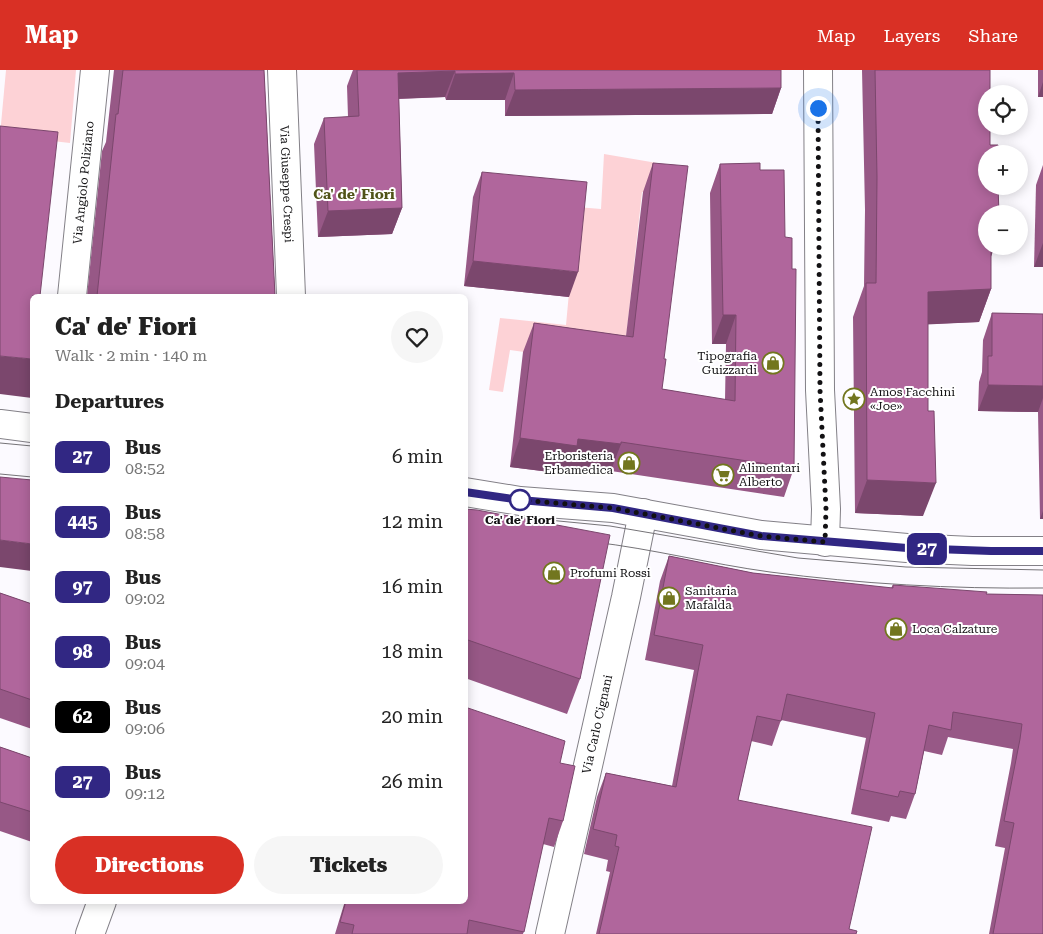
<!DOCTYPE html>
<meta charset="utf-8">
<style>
:root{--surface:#fff;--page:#f6f6f6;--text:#222;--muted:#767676;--accent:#d93025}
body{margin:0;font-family:"Roboto Serif",serif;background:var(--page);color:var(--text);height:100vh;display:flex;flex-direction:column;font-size:19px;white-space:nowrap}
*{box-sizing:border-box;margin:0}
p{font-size:16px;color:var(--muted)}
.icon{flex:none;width:28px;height:28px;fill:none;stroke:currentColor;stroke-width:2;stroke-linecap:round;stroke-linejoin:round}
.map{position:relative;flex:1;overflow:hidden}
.side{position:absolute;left:30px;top:224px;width:438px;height:610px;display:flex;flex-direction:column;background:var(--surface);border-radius:8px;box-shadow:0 2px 12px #0003}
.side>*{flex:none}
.badge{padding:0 10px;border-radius:8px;font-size:18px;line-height:32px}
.controls{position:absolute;left:978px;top:15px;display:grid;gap:10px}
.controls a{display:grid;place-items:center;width:50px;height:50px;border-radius:50%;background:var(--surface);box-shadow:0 2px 12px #0003;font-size:25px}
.you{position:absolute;width:25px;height:25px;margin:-12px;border:4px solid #fff;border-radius:50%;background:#1a73e8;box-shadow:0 0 0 8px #1a73e833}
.map>.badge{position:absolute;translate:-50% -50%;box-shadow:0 0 0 2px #fff}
h2{padding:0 25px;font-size:19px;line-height:45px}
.round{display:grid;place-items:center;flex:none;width:52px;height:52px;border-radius:26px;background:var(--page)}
.head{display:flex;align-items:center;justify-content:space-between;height:85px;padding:0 25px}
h1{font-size:24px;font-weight:800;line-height:38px}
.action{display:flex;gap:10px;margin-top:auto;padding:10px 25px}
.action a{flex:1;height:58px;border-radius:30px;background:var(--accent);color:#fff;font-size:20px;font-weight:800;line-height:58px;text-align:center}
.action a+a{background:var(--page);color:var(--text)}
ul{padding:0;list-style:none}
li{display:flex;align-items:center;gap:15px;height:65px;padding:0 25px}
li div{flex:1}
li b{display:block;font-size:19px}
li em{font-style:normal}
li .badge{min-width:55px;font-weight:700;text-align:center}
header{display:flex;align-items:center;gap:30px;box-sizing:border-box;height:70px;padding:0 25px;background:var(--accent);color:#fff}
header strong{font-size:24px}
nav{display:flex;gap:28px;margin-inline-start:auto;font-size:18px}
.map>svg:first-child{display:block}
.green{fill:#fdd2d6}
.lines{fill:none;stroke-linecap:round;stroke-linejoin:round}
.minor-casing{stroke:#838087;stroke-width:30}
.secondary-casing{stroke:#838087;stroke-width:30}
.minor{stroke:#fff;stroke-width:28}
.secondary{stroke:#fff;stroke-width:28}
.tram{stroke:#757377;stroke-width:1}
.wall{fill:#975886}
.shaded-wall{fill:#7b476d}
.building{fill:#b0669c;stroke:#7b476d}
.line-casing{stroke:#fff;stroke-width:11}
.line{stroke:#312783;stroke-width:8}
.walk{stroke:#121113;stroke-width:5;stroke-dasharray:0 9}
.stop-dot{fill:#fff;stroke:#312783;stroke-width:2.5}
.labels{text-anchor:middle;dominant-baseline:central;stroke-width:4;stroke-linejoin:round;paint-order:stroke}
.street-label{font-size:12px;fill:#121113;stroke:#fff}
.poi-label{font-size:12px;fill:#121113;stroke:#fff;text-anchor:start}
.stop-label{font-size:12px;font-weight:bold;fill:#121113;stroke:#fff}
.neighbourhood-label{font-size:14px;font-weight:bold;fill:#505318;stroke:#fff}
</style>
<header>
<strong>Map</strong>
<nav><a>Map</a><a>Layers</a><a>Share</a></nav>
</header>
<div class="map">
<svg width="1043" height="864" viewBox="0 0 1043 864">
<rect width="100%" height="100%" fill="#fcfaff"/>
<g class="green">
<path d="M6,0H76L70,73L0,65Z"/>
<path d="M604,84L657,93L653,123L642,122L623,296L510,280L503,322L489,320L500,248L566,255L577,137L601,139Z"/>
</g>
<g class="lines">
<g class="minor-casing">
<g id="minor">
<path id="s1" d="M282,0L291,226"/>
<path d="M818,0L820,320L826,439L825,472"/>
<path id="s2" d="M72,226L95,0"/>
<path d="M90,864L102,831"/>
<path id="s3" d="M550,864L626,527L643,443"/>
</g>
</g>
<g class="secondary-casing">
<g id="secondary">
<path d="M0,354L32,358"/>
<path d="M465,422L520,431L613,438L761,465L907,478L972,481H1043"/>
</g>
</g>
<use href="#minor" class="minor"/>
<use href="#secondary" class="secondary"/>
<g class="tram">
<path d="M0,373L32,376"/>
<path d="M0,404L32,407"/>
<path d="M497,445L610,456L798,488L906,497L1043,500"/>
<path d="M594,472C653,479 711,494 770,502C860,514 952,519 1043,518"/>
</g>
</g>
<g class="wall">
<path d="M114,0H264L275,226H87L102,81L106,72Z"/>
<path d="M353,0H781V18L772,44L505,46V30H446L445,27L399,29L402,138L392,164L318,167L314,74L324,48L348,47L347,16Z"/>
<path d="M862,0H990L986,176H995L991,186V219L979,252L928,254L923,446L855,443L853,247L864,216L865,140Z"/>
<rect x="1038" y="0" width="5" height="27"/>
<path d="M653,93L664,289L662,319L725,330L726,274H712L710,123L720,94L760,100L785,167L792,199L794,398L784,427L611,401L610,403L569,398L566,404L510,397L523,282L534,253L626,266L643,122Z"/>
<path d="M1043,95V197H1034L1036,115Z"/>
<path d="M482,102L569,227L464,216L473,127Z"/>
<path d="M992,243L1043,244V449H1040L1038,342L978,341L979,312L982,302L983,270Z"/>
<path d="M465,439L580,609L567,644L465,608Z"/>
<path d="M669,486L753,503L891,518L893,515L986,524L1043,525V864H989L1005,778L995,776L1011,693L1013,679L948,667L942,685L924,681L915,724L906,749L891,746L889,752L851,744L866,668L781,650L772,676L751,671L738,730L849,859L856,864H596L610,802L606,801L608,790L584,784L597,727L606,703L672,716L694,600L645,590L660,511Z"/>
<path d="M0,523L32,534V659L0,648Z"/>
<path d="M0,677L32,688V772L0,761Z"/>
<path d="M560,693L563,751L554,777L543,774L523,864H335L345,831H465Z"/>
</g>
<g class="shaded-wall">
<path d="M455,1L445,27L389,29L398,3Z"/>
<path d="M514,3L505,30H446L455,4Z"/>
<path d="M1043,12V27H1038Z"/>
<path d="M781,18L772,44L505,46L515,20Z"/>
<path d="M402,138L392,164L318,167L328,141Z"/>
<path d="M1043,173V197H1034Z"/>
<path d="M986,176H995L987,197Z"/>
<path d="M473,191L578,202L569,227L464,216Z"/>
<path d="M991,219L979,252L916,255L928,222Z"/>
<path d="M723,245H736L726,274H712Z"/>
<path d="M0,286L32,289V328L0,324Z"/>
<path d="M988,315L1043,316V328L1038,342L978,341Z"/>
<path d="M520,368L578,369L621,374L610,403L569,398L566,404L510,397Z"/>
<path d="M867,410L936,413L923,446L855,443Z"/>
<path d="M1043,441V449H1040Z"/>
<path d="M0,470L32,474V501L0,497Z"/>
</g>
<g class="building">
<path d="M123,0H264L275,226H97L116,44H118Z"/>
<path d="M357,0H781V18L515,20L514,3L455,4V1L398,3L402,138L328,141L324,48L359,46Z"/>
<path d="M875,0H990V24H986V56H990V75H998V84H986V116H998L999,144H986V176H991V219L928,222V341H934L936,413L867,410L866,213H876L877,107Z"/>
<path d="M0,56L58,62L40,226H32V289L0,286Z"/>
<path d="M653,93L688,96L664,289H666L662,319L735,331L736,245H723L720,94L760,93V100H784L785,167L792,168V199H796L794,398L621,372V374L578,369L577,376L520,368L534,253L633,267Z"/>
<path d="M482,102L587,112L578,202L473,191Z"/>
<path d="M992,243L1043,244V316L988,315V286H992Z"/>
<path d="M0,407L32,410V474L0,470Z"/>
<path d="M465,439L477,440L610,465L580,609L465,569Z"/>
<path d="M669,486L753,503L893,518V515L987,522L986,524L1043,525V864H993L1014,753L1004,751L1020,669L1022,654L953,642L951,660L929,655L915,724L900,721L898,727L860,719L875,643L787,624L781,651L757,646L738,730L872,757L849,859L857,861L856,864H599L619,777L615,776L617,765L593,759L606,703L676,717L703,575L654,565Z"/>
<path d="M0,523L32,534V630L0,619Z"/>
<path d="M465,637L565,671L560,693L575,696L563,751L549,748L524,862L469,850L467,864H352L354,855L340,852L346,831H465Z"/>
<path d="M0,677L32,688V742L0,732Z"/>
</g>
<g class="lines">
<g class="line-casing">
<path id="line" d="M465,422L520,430L613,438L761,466L907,478L991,481H1043"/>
</g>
<use href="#line" class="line"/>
<path class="walk" d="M520,430L613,438L761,466L825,472L826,439L820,320L818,38"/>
</g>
<defs>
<g id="shop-ring" transform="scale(1.125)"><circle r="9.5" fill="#fff" stroke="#72761e" stroke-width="1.5"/><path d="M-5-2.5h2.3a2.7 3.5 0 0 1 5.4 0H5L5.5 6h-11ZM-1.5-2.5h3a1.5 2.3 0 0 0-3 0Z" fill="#72761e"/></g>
<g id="sight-ring" transform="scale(1.125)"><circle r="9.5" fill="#fff" stroke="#72761e" stroke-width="1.5"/><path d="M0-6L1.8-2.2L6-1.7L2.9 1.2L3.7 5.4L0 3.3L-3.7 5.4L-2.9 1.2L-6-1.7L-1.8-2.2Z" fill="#72761e"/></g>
<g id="supermarket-ring" transform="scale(1.125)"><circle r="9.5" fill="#fff" stroke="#72761e" stroke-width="1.5"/><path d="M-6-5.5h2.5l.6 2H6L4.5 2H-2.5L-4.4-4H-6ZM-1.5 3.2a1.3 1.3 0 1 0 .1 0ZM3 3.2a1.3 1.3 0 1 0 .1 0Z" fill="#72761e"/></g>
</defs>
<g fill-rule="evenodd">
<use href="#shop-ring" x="773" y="293"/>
<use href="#sight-ring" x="854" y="329"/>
<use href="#shop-ring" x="629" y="393"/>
<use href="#supermarket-ring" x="723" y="405"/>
<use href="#shop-ring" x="554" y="503"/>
<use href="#shop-ring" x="669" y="528"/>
<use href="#shop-ring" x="896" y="559"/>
</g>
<circle class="stop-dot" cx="520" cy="430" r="10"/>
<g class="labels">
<g class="street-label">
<text stroke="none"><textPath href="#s2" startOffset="114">Via Angiolo Poliziano</textPath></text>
<text stroke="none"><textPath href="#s1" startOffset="114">Via Giuseppe Crespi</textPath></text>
<text stroke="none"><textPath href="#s3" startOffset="215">Via Carlo Cignani</textPath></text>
</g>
<g class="poi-label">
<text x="757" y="286" text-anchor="end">Tipografia<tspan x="757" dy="14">Guizzardi</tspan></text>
<text x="870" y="322">Amos Facchini<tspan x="870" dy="14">«Joe»</tspan></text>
<text x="613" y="386" text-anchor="end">Erboristeria<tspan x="613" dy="14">Erbamedica</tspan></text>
<text x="739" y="398">Alimentari<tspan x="739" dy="14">Alberto</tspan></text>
<text x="570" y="503">Profumi Rossi</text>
<text x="685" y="521">Sanitaria<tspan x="685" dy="14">Mafalda</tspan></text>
<text x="912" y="559">Loca Calzature</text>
</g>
<g class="stop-label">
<text x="520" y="450">Ca' de' Fiori</text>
</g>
<g class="neighbourhood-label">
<text x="354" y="124">Ca' de' Fiori</text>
</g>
</g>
</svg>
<div class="controls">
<a><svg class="icon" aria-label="locate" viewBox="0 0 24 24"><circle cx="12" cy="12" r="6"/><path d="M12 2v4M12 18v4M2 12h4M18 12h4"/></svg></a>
<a>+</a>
<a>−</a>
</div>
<div class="you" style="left:818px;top:38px"></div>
<b class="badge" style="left:927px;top:479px;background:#312783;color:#fff">27</b>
<section class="side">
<div class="head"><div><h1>Ca' de' Fiori</h1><p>Walk · 2 min · 140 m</p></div><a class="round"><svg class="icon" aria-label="heart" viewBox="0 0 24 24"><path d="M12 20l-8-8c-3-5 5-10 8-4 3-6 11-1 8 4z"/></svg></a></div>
<h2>Departures</h2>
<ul>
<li><span class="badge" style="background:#312783;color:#fff">27</span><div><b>Bus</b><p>08:52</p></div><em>6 min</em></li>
<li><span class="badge" style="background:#312783;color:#fff">445</span><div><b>Bus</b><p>08:58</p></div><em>12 min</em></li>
<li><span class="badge" style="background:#312783;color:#fff">97</span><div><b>Bus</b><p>09:02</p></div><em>16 min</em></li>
<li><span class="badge" style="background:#312783;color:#fff">98</span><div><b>Bus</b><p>09:04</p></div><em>18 min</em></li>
<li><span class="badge" style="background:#000;color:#fff">62</span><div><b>Bus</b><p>09:06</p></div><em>20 min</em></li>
<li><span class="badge" style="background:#312783;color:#fff">27</span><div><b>Bus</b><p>09:12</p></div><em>26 min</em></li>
</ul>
<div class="action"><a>Directions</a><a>Tickets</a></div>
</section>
</div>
